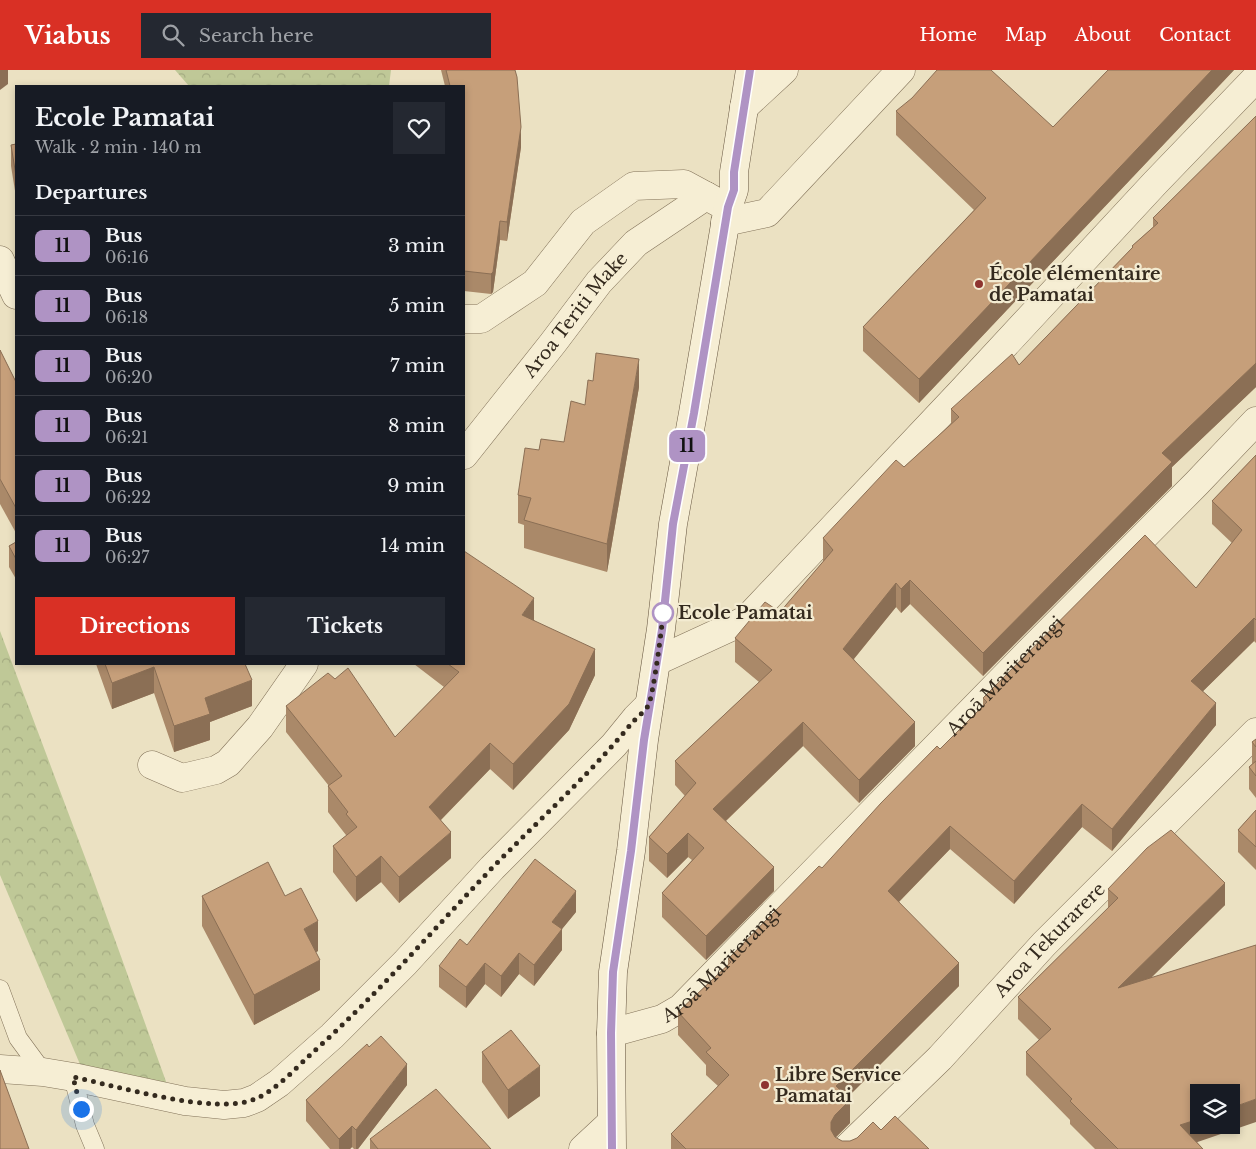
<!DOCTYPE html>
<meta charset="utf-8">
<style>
:root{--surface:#171b24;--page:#242831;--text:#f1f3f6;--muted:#9ea1a6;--line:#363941;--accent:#d93025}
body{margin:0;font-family:"Libre Baskerville",serif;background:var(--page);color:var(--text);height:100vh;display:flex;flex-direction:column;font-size:19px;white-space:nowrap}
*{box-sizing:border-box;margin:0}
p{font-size:16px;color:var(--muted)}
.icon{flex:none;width:28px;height:28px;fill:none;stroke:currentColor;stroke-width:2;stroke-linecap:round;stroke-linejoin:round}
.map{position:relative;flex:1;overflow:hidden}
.sheet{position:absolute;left:15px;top:15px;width:450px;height:580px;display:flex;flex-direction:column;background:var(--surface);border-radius:0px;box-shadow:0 2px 8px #0003}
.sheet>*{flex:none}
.badge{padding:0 10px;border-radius:8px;font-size:18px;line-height:32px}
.controls{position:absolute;left:1190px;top:1014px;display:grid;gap:10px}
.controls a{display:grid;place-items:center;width:50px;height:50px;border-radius:0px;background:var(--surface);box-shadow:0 2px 8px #0003;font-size:25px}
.you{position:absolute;width:25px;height:25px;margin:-12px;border:4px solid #fff;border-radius:50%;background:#1a73e8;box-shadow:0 0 0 8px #1a73e833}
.map>.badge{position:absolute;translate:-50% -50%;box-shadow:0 0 0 2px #fff}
h2{padding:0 20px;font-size:19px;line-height:45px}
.round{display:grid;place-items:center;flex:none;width:52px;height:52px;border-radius:0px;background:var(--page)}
.headline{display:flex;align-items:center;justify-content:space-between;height:85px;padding:0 20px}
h1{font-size:24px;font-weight:700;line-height:38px}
.cta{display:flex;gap:10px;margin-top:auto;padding:10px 20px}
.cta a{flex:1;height:58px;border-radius:0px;background:var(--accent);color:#fff;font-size:20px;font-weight:700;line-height:58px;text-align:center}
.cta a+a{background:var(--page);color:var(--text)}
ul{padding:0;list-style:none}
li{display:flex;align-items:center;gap:15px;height:60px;padding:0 20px;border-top:1px solid var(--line)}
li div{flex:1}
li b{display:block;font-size:19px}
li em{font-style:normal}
li .badge{min-width:55px;font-weight:700;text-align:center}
header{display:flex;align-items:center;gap:30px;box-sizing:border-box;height:70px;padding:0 25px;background:var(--accent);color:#fff}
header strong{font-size:24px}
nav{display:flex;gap:28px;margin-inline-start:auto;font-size:18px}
.search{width:350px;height:45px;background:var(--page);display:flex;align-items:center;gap:12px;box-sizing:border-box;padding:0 18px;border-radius:0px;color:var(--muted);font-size:19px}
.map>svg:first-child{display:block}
.forest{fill:url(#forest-crowns)}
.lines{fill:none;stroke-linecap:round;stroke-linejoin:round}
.service-casing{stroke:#83735a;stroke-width:19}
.minor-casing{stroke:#83735a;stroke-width:29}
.secondary-casing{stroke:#65543e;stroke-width:29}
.service{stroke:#f6eed4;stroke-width:18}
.minor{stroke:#f6eed4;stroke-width:28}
.secondary{stroke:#f6eed4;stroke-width:28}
.wall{fill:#aa8969}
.shaded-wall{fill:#8b6f55}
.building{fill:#c69f7a;stroke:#8b6f55}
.line-casing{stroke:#fff;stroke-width:11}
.line{stroke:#af93c4;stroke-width:8}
.walk{stroke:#342a1e;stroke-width:5;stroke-dasharray:0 9}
.poi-dot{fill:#8e342f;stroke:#f3ebd1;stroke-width:2}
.stop-dot{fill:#fff;stroke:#af93c4;stroke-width:2.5}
.labels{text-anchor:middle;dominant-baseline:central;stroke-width:4.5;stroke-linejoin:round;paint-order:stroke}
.poi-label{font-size:18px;font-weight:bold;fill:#342a1e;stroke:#f3ebd1;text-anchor:start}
.street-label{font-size:18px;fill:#342a1e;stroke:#f3ebd1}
.stop-label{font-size:18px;font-weight:bold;fill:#342a1e;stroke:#f3ebd1;text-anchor:start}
</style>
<header>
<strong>Viabus</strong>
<div class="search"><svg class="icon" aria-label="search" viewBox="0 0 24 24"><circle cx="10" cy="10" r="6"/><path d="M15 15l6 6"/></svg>Search here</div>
<nav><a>Home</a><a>Map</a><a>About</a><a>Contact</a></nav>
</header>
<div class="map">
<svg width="1256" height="1079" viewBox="0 0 1256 1079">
<defs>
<pattern id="forest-crowns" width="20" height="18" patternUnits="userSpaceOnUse" patternTransform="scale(1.25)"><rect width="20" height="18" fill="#bfc897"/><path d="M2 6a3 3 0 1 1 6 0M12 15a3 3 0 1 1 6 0" fill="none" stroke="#a5ac82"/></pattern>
</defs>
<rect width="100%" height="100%" fill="#ebe1c2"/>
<g class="forest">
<path d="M175,0H391L389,16H189Z"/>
<path d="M0,561L92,806L168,1017L82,999L0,805Z"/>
</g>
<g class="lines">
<g class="service-casing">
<g id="service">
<path d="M0,919L18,968L43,1002"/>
<path d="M73,1007L85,1055L95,1079"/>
</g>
</g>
<g class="minor-casing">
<g id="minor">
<path d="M744,37L784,0"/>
<path d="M725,152L767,143L901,0"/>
<path d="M0,190L16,225"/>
<path d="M464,249H481L535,213L583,152L634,116L684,114L721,134"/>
<path id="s1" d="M464,385L553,273L599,212L636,173L706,126"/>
<path d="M657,591L746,550L962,321L1155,113L1256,8"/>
<path d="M152,695L182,708L216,700L228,693L260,657L304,594"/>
<path id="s2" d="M611,963L662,949L681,938L1029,582L1197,413L1256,351"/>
<path d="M0,999L43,1002L73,1007L185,1031L224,1035L244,1033L257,1028L279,1013L332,966L405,893L492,798L614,675L636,648L649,635"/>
<path d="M583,1079L611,1053"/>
<path id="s3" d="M846,1079L940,988L1044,874L1256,662"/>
</g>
</g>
<g class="secondary-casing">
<path id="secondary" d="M612,1079L611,963L613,902L631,781L644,670L661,559L673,454L693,343L728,137L734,120V102L750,0"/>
</g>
<use href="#service" class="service"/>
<use href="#minor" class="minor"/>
<use href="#secondary" class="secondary"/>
</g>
<g class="wall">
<path d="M441,0H515L521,77L507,171L500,170L493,222L491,224L464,221V16H445Z"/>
<path d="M1108,0H1234L919,333L863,281V257L974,140L896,65V41L1053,57Z"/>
<path d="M1256,46V317L1172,397V416L983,606L910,534L901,543L896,537L854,589L915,676L859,733L803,676L726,751L774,821L706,890L662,847V823L692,790L688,787L667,808L649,791V767L685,726L675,715V691L759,612L735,592V568L780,542L823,492V468L904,397L951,354V339L1019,295L1132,178V176L1153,157V148Z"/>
<path d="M16,74V127L11,96V75Z"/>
<path d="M0,280L16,312V463L0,434Z"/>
<path d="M639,317L607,502L524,478V455L518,453V425L539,380L564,372L585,335Z"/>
<path d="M1256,385V573L1254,571L1203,621L1216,655L1112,781L1082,757L1014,834L950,779L899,832L959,916L847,1027L850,1053L835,1068L842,1071H850L881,1060L929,1079H671V1064L718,1016L706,1005V995L678,965V942L728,895V889L822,798L983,636V628L1196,518L1232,473L1212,454V431Z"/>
<path d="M16,472V509L9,497V476Z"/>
<path d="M534,550L595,605L569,660L513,720L490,699L441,750L451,788L399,833L381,812L356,832L333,802V776L346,766V765L328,742V716H329L286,662V636L395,667L444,617L414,594H464Z"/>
<path d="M96,594H245L252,636L210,652V670L174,682L154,623L112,639Z"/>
<path d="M1256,669V728L1249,719V697L1252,694V672Z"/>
<path d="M1256,740V800L1238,782V760Z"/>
<path d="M1108,819L1225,835L1152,907L1197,1072L1203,1079H1095L1070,1054V1050L1026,1005V982L1039,970L1018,949V927L1108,838Z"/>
<path d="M202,826H285L318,881L316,882L320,920L254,955L202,856Z"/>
<path d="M576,842L562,859V880L534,916L519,904L501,927L485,914L466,938L439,917V896L467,875Z"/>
<path d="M482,982L540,1026L508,1049L482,1012Z"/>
<path d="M407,1015L358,1079H354L352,1077L350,1079H330L306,1051V1030Z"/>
<path d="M370,1069L491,1079H370Z"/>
</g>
<g class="shaded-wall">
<path d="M0,0H8V14L0,20Z"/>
<path d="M1212,0H1234L919,333V309Z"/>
<path d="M521,57V77L507,171V152Z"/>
<path d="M500,151V170L493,222L491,224V204Z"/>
<path d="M639,289V317L607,502V474Z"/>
<path d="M1256,293V317L1172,397V416L983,606V583L1162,383Z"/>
<path d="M910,510V534L901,543V519Z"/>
<path d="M896,513V537L843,602V579Z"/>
<path d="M534,528V554L522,545Z"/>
<path d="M1254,548V571L1191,633V611Z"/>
<path d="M595,579V605L569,660L513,720V694Z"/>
<path d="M154,597V623L112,639V613Z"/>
<path d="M252,610V636L210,652V670L174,682V656L205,628Z"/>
<path d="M1216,633V655L1112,781V759Z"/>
<path d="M803,652V676L713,763V739Z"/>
<path d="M915,652V676L859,733V710Z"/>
<path d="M490,673V699L429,762V737Z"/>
<path d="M1082,734V757L1014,834V811Z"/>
<path d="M950,756V779L888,843V821Z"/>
<path d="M451,762V788L399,833V807Z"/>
<path d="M688,763V787L667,808V784Z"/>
<path d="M381,786V812L356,832V807Z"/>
<path d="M774,797V821L706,890V866Z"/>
<path d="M1225,813V835L1118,940V918Z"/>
<path d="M576,821V842L562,859V880L534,916V895L552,852Z"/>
<path d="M318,851V881L304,889V859Z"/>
<path d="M519,883V904L501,927V906Z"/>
<path d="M320,890V920L254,955V925Z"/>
<path d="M485,893V914L466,938V917Z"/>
<path d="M959,893V916L836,1039V1016Z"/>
<path d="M407,994V1015L358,1079H356V1060Z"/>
<path d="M540,996V1026L508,1049V1020Z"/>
<path d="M1256,1029V1052L1180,1078V1055L1199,1049V1055H1231V1038Z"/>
<path d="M850,1030V1053L835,1068L831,1079V1052L835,1045Z"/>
<path d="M352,1056V1077L350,1079H339V1069Z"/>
</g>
<g class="building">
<path d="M446,0H515L517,7L521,57L507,152L500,151L493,202L491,204L464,201V16H450Z"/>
<path d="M937,0H991L1053,57L1108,0H1212L919,309L863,257L986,128L896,41L912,28Z"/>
<path d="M1256,46V293L1162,383L1172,392L983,583L910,510L901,519L896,513L843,579L915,652L859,710L803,652L713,739L774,797L706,866L662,823L704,778L688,763L667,784L649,767L696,713L675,691L772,600L735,568L765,532L780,542L833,480L823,468L896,390L904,397L959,347L951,339L1012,284L1019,295L1133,177L1132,176L1158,153L1153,148Z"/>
<path d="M16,74V106L11,75Z"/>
<path d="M0,280L16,312V438L0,409Z"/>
<path d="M596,283L639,289L607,474L524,450L531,428L518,425L525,378L539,380L541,369L564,372L571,331L585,335L588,310L593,311Z"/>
<path d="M1256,385V550L1254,548L1191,611L1216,633L1112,759L1082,734L1014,811L950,756L888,821L959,893L836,1016L850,1030L835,1045L831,1052V1060L835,1067L842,1071H850L857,1068L873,1052L881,1060L895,1046L929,1079H686L671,1064L729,1005L706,982L711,978L678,942L731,892L728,889L819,796L822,798L881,733L937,676L940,679L987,632L983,628L1145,465L1196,518L1242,460L1212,431Z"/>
<path d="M16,472V489L9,476Z"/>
<path d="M464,481L534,528L522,545L595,579L569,634L513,694L490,673L429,737L451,762L399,807L381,786L356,807L333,776L357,757L346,744L348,742L328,716L342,706L286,636L328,603L335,609L348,598L395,667L459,602L448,594H464Z"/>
<path d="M105,594H245L252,610L205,628L210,644L174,656L154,597L112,613Z"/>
<path d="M1256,669V677L1252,672Z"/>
<path d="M1256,691V706L1249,697Z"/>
<path d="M1256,740V777L1238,760Z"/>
<path d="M1171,760L1225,813L1118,918L1256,875V1029L1231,1038V1022H1199V1049L1180,1055L1203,1079H1118L1070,1031L1072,1029L1026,982L1051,959L1018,927L1118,828L1108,819L1147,778Z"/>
<path d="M535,789L576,821L552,852L562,859L534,895L519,883L501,906L485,893L466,917L439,896L460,869L467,875Z"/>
<path d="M268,792L285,826L301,818L318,851L304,859L320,890L254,925L202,826Z"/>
<path d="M511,960L540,996L508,1020L482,982Z"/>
<path d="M381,966L407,994L356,1060L352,1056L339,1069L306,1030L367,974L369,977Z"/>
<path d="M0,1000L29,1079H0Z"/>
<path d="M436,1019L491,1079H378L370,1069Z"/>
</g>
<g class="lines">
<g class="line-casing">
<path id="line" d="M612,1079L611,963L613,902L631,781L644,670L662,560L673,454L694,343L728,137L734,120V102L750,0"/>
</g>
<use href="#line" class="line"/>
<path class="walk" d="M81,1039L73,1007C117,1016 216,1046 255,1029C275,1021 295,999 311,984C376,926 433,860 493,797C539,750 589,705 631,654C636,648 643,643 648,636C653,629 663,550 663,543"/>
</g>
<g class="poi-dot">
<circle cx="979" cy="214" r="5"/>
<circle cx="765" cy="1015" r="5"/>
</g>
<circle class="stop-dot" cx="663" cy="543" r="10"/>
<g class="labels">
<g class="poi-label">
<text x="989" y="204">École élémentaire<tspan x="989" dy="21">de Pamatai</tspan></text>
<text x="775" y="1005">Libre Service<tspan x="775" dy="21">Pamatai</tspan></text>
</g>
<g class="street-label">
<text stroke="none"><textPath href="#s1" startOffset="179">Aroa Teriti Make</textPath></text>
<text stroke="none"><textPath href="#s2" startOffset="539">Aroā Mariterangi</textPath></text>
<text stroke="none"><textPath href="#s3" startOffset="292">Aroa Tekurarere</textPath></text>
<text stroke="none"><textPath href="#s2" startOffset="134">Aroā Mariterangi</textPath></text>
</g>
<g class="stop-label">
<text x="678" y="543">Ecole Pamatai</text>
</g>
</g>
</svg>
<div class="controls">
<a><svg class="icon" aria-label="layers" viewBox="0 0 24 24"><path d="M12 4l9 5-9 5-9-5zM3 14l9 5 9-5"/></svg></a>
</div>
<div class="you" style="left:81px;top:1039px"></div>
<b class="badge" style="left:687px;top:376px;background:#af93c4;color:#111">11</b>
<section class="sheet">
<div class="headline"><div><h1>Ecole Pamatai</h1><p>Walk · 2 min · 140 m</p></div><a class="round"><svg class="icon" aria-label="heart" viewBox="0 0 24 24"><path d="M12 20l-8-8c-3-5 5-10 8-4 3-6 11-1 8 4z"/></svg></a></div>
<h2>Departures</h2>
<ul>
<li><span class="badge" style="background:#af93c4;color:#111">11</span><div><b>Bus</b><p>06:16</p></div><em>3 min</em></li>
<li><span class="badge" style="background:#af93c4;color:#111">11</span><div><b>Bus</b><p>06:18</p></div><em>5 min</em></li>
<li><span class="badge" style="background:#af93c4;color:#111">11</span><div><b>Bus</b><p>06:20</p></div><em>7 min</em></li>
<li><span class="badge" style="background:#af93c4;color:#111">11</span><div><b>Bus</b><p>06:21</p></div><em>8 min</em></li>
<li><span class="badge" style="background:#af93c4;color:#111">11</span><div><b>Bus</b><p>06:22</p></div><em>9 min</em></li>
<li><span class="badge" style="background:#af93c4;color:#111">11</span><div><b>Bus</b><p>06:27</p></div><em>14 min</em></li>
</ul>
<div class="cta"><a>Directions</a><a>Tickets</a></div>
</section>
</div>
